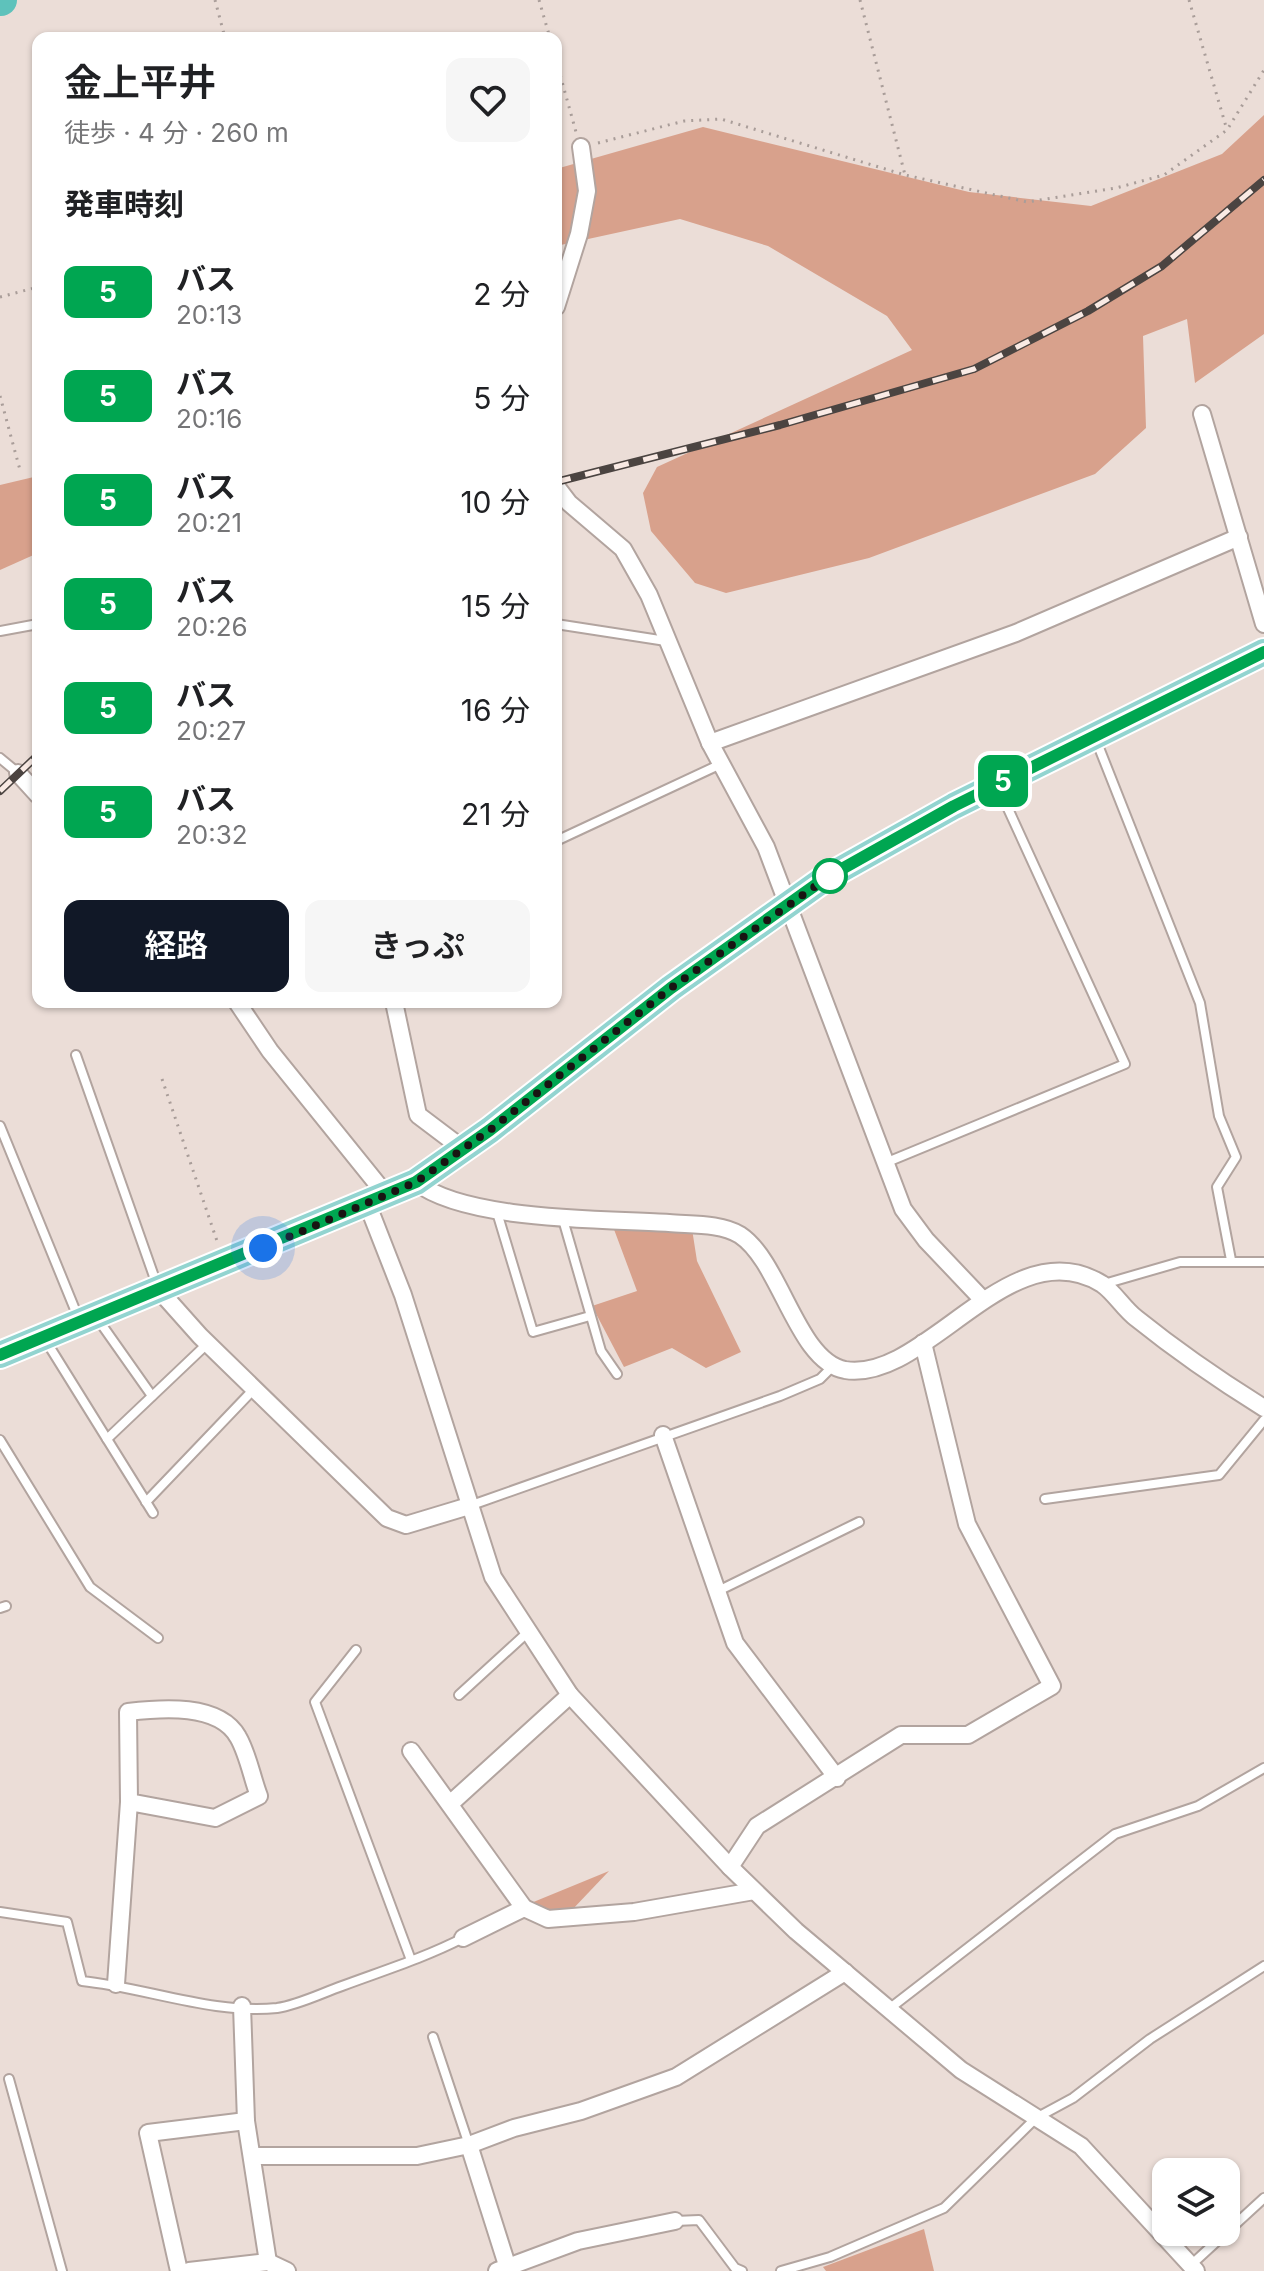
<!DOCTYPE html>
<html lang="ja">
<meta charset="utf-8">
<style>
:root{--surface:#fff;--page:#f6f6f6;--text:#202124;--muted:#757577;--accent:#111827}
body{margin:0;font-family:Inter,"Noto Sans JP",sans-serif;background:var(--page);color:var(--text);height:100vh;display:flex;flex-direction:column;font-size:30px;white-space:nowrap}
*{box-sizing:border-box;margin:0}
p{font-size:26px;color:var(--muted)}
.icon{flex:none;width:44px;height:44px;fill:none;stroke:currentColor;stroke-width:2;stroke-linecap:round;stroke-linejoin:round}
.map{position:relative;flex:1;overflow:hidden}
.details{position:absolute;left:32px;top:32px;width:530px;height:976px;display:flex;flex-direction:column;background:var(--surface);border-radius:16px;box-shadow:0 2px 6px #0004}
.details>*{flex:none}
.badge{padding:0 16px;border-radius:12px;font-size:28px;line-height:52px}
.buttons{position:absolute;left:1152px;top:2158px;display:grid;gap:16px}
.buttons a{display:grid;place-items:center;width:88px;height:88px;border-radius:16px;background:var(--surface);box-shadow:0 2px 6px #0004;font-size:40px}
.you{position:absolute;width:40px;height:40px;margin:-20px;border:6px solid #fff;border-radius:50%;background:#1a73e8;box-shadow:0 0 0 12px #1a73e833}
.map>.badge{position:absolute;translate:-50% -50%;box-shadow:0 0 0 4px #fff}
h2{padding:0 32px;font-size:30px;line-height:72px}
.round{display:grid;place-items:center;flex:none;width:84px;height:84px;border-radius:16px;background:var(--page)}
.head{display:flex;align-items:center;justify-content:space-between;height:136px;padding:0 32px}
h1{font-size:38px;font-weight:600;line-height:60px}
.button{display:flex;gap:16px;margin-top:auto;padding:16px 32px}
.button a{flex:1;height:92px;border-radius:16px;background:var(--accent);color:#fff;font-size:32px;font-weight:600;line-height:92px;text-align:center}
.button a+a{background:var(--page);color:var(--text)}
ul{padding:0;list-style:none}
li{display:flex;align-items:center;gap:24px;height:104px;padding:0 32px}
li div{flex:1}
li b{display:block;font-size:30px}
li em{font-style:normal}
li .badge{min-width:88px;font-weight:700;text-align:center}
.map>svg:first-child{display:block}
.green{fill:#d8a18c}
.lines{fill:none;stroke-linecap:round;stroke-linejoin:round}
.river{stroke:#5ec2bb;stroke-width:32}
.service-casing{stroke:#b2a49f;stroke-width:12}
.minor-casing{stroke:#b2a49f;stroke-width:20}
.primary-casing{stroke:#fff;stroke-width:30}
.path{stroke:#a99d99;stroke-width:3;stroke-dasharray:2 6;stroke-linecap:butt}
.service{stroke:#fff;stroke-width:8}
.minor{stroke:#fff;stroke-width:16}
.primary{stroke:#92d4d0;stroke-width:26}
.rail-casing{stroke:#4b4441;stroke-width:8}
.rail{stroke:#f9eae4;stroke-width:5;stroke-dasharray:15;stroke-linecap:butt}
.line-casing{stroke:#fff;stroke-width:18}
.line{stroke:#00a651;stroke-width:12}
.walk{stroke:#191412;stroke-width:8;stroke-dasharray:0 14.4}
.stop-dot{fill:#fff;stroke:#00a651;stroke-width:4}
</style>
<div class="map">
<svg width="1264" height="2271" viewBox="0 0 1264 2271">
<rect width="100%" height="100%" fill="#ebddd7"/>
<g class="green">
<path d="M1264,115V334L1195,383L1187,319L1143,336L1146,428L1095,474L869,558L726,593L695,583L651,531L643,493L657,467L912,350L887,316L768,246L680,219L556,246V169L703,127L969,192L1091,206L1222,154Z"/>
<path d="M38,476V553L0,570V485Z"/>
<path d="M612,1224L692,1229L697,1261L741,1352L706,1368L672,1348L624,1367L592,1306L637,1291Z"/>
<path d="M609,1871L571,1911L548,1913L531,1903Z"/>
<path d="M924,2229L934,2271H826L823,2267Z"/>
</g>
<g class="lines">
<path class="river" d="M0,0H1"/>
<g class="service-casing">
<g id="service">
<path d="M556,624L666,641"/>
<path d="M0,631L38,624"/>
<path d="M1096,740L1200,1003L1219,1116L1236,1157L1217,1187L1231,1260"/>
<path d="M0,758L18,773"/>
<path d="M556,841L721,764"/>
<path d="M76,1055L157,1285"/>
<path d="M0,1126L78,1317"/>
<path d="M885,1163L1125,1064L999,789"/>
<path d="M496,1209L533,1332L590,1316"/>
<path d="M562,1216L601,1351L617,1374"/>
<path d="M1104,1284L1180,1262H1264"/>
<path d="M97,1318L152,1396"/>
<path d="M46,1341L153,1513"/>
<path d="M107,1439L207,1344"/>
<path d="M0,1440L90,1587L158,1638"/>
<path d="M1045,1499L1219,1475L1264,1420"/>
<path d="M146,1502L254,1389"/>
<path d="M469,1506L780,1396L820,1379L833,1366"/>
<path d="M718,1591L859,1522"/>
<path d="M0,1608L6,1606"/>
<path d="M356,1650L315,1702L411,1960"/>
<path d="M459,1695L528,1632"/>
<path d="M0,1912L67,1922L82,1981C143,1987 215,2015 277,2008C298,2005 322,1993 342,1986C382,1971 424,1958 463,1938"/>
<path d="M889,2009L1115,1834L1198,1806L1264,1768"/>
<path d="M433,2037L469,2145"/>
<path d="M9,2079L62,2271"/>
<path d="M675,2221L699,2220L735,2268L742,2271"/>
<path d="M1191,2265L1264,2198"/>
<path d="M781,2271L830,2257L944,2208L1036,2118L1073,2098L1150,2039L1264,1966"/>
</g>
</g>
<g class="minor-casing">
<g id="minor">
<path d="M556,307L579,234L587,191L581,147"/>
<path d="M1202,414L1264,624"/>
<path d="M556,486L569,503L623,549L649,595L710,743L766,847L903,1209L926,1240L982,1299"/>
<path d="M710,743L1016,633L1239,537"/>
<path d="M18,773L38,795"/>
<path d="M237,1002L270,1051L387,1196"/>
<path d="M394,1002L418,1115L463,1149"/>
<path d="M416,1182C465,1221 604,1219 669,1223C690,1225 721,1223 740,1235C781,1262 797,1361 845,1370C926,1383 1010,1227 1102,1284C1114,1292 1124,1309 1136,1318C1177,1351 1219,1380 1264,1408"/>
<path d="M367,1203L403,1295L493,1577L570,1695L730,1867L796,1931L961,2070L1081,2146L1196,2271"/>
<path d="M159,1290L200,1336L387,1518L406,1525L469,1506"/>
<path d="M663,1435L735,1643L837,1778"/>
<path d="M411,1751L524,1908"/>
<path d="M451,1803L570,1695"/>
<path d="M730,1867L757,1826L901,1735H968L1052,1686L967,1524L923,1343"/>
<path d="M463,1938L524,1908L548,1919L634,1912L754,1891"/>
<path d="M116,1984L129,1802L128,1712C161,1708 219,1703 238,1737C248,1754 252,1778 259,1796L215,1818L129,1802"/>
<path d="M242,2006L246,2121L268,2262"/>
<path d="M469,2145L507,2265"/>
<path d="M253,2156H417L469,2145L514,2128L581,2111L676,2077L845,1972"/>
<path d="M179,2271L148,2133L246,2121"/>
<path d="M189,2271L268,2262L287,2271"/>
<path d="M497,2271L578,2241L675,2221"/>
</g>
</g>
<g class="primary-casing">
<path id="primary" d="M0,1355L416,1182L490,1130L671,988L824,879L954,806L1264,652"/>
</g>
<g class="path">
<path d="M215,0L225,38"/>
<path d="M539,0L550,38"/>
<path d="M860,0L905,175"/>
<path d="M1189,0L1227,130"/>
<path d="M556,60L576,132"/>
<path d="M598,143L684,121L721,119L905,175L1027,202L1116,188L1164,175L1227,130L1264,70"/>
<path d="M0,297L38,287"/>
<path d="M0,396L20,470"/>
<path d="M162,1079L217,1241"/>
</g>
<use href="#service" class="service"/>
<use href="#minor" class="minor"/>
<use href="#primary" class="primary"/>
<g class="rail-casing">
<g id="rail">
<path d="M556,482L780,425L974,369L1088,311L1162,266L1264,180"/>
<path d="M0,791L38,755"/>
</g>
</g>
<use href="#rail" class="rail"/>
</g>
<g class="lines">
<g class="line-casing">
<path id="line" d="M0,1355L416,1182L490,1130L671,988L824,879L954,806L1264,652"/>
</g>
<use href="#line" class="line"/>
<path class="walk" d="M263,1248L416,1182L490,1130L671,988L830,876"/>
</g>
<circle class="stop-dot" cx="830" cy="876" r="16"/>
</svg>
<div class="buttons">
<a><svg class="icon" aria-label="layers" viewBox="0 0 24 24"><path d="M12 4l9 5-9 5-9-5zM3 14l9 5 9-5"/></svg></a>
</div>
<div class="you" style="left:263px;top:1248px"></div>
<b class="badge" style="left:1003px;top:781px;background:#00a651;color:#fff">5</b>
<section class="details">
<div class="head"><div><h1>金上平井</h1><p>徒歩 · 4 分 · 260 m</p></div><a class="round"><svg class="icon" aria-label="heart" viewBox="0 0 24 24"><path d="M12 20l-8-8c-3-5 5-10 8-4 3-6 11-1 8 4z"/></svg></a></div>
<h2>発車時刻</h2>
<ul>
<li><span class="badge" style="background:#00a651;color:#fff">5</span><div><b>バス</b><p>20:13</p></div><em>2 分</em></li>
<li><span class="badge" style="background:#00a651;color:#fff">5</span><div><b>バス</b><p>20:16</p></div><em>5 分</em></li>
<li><span class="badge" style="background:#00a651;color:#fff">5</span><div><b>バス</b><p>20:21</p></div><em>10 分</em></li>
<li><span class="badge" style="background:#00a651;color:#fff">5</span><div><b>バス</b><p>20:26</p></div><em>15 分</em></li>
<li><span class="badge" style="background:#00a651;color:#fff">5</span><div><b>バス</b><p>20:27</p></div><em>16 分</em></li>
<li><span class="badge" style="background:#00a651;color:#fff">5</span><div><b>バス</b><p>20:32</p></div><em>21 分</em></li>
</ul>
<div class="button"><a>経路</a><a>きっぷ</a></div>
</section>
</div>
